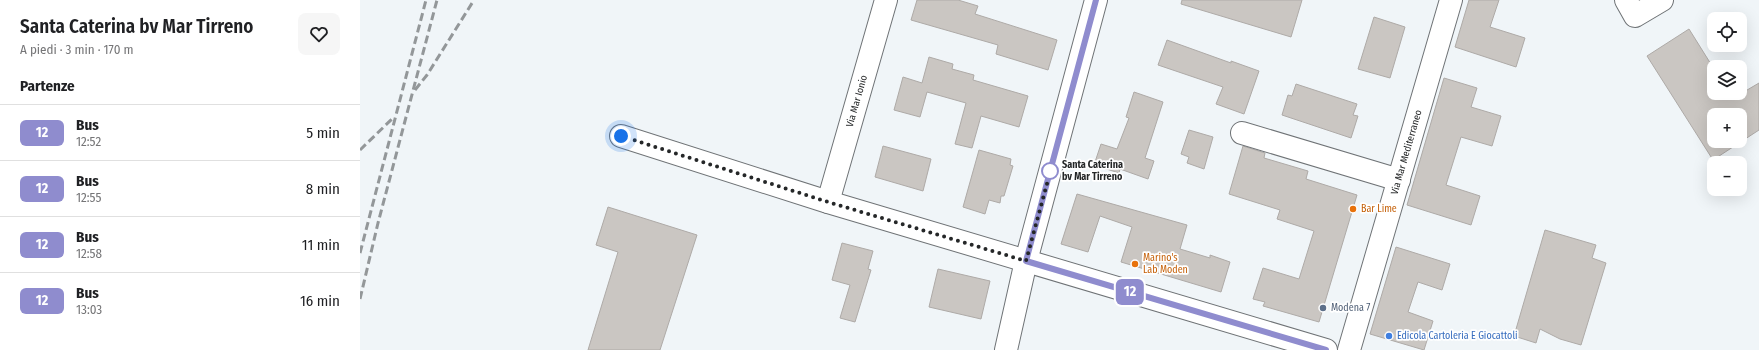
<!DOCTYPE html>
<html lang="it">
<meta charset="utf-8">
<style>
:root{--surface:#fff;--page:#f6f6f6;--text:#202124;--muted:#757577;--line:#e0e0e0}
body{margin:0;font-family:"Fira Sans Condensed",sans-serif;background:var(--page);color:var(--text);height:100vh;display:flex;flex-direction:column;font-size:15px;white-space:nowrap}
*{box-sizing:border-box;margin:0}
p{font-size:13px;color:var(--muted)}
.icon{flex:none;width:22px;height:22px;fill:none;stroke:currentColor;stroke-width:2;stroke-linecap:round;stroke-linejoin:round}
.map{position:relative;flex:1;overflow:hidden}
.sheet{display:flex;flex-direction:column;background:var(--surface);width:360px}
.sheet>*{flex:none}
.badge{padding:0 8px;border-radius:6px;font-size:14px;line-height:26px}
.buttons{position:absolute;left:1347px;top:12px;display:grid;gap:8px}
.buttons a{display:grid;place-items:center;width:40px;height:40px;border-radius:8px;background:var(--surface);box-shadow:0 4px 16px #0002;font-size:20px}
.you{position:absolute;width:20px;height:20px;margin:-10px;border:3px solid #fff;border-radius:50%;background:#1a73e8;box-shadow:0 0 0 6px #1a73e833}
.map>.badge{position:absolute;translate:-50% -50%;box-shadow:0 0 0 2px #fff}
h2{padding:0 20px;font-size:15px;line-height:36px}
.round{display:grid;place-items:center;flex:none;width:42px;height:42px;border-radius:8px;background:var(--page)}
.overview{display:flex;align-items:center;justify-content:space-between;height:68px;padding:0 20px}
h1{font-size:19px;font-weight:600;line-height:30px}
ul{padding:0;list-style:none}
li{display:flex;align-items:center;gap:12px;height:56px;padding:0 20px;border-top:1px solid var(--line)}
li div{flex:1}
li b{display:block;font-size:15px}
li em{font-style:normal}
li .badge{min-width:44px;font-weight:700;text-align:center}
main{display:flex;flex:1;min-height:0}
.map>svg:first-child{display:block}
.building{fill:#cac6c2;stroke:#aeaaa7;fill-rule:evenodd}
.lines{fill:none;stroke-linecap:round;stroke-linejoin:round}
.minor-casing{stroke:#6f7376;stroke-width:24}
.minor{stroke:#fff;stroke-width:22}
.rail{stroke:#939799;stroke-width:3;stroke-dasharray:8 4;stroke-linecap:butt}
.line-casing{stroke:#fff;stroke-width:9}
.line{stroke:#8f8cce;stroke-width:6}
.walk{stroke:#252728;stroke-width:4;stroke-dasharray:0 7.2}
.stop-dot{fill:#fff;stroke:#8f8cce;stroke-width:2}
.food-dot{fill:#e8710a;stroke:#fff;stroke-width:1.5}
.service-dot{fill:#5c6f8a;stroke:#fff;stroke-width:1.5}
.shop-dot{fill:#3f7fe0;stroke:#fff;stroke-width:1.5}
.labels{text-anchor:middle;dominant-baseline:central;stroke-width:3.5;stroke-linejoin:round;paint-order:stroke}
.street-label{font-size:10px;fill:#252728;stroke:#fff}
.stop-label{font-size:10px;font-weight:bold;fill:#252728;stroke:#fff;text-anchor:start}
.food-label{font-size:10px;fill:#c56008;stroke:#fff;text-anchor:start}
.service-label{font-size:10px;fill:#4e5e75;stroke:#fff;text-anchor:start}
.shop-label{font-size:10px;fill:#366cbe;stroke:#fff;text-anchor:start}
</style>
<main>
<section class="sheet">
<div class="overview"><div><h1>Santa Caterina bv Mar Tirreno</h1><p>A piedi · 3 min · 170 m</p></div><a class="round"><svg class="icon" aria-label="heart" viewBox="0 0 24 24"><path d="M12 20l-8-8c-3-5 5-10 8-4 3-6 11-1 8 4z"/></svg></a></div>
<h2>Partenze</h2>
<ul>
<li><span class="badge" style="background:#8f8cce;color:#fff">12</span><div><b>Bus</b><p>12:52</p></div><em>5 min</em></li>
<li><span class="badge" style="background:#8f8cce;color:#fff">12</span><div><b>Bus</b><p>12:55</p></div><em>8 min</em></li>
<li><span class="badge" style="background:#8f8cce;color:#fff">12</span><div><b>Bus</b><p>12:58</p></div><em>11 min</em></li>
<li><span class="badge" style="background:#8f8cce;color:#fff">12</span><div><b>Bus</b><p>13:03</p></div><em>16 min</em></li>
</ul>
</section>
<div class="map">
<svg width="1399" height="350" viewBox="0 0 1399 350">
<rect width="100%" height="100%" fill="#f0f5f8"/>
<g class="building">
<path d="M557,0H598L618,6L615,14L697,40L688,70L636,54L638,45L551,20Z"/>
<path d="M822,0H942L931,37L821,4Z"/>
<path d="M1109,0H1139L1130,27L1165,38L1156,67L1095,47Z"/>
<path d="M1014,17L1045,27L1030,78L998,69Z"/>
<path d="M1329,29L1354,69V93H1382L1399,83V130L1353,160L1287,56ZM1354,115H1380V141H1354Z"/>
<path d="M807,40L871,63V61L899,71L884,114L856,104L863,87L798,65Z"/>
<path d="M569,57L593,64L592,69L614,75L613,80L668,96L659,127L621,116L612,148L595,144L606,103L567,92L560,117L534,110L543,77L562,83Z"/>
<path d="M1084,78L1117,88L1111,107L1141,116L1132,146L1101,137L1086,185L1120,196L1111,225L1047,205Z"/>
<path d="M936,84L997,104L993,115L998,116L991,138L922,115L928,95L932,96Z"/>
<path d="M774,92L803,102L785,158L794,161L788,179L760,169L759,173L734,165L741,144L757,149L769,118L766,117Z"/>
<path d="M829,130L853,137L844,169L827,163L829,157L821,154Z"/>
<path d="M523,146L571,159L563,191L515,177Z"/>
<path d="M883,146L905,153L904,158L948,171L946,179L997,195L959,322L903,306L905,302L893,299L903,268L939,279L954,231L917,219L920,210L869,194Z"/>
<path d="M619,150L651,159L650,165L653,166L644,196H641L640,203L629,200L625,214L603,207Z"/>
<path d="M717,194L827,225L820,249L850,258V255L870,262L861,292L761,262L772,227L740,216L728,252L701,244Z"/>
<path d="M248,207L337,235L300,350H228L258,252L236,245Z"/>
<path d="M1185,230L1236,245L1232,258L1246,263L1221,345L1200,339L1180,329L1176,343L1154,336Z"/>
<path d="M482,243L513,251L508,269L511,270L495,322L480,318L490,285L472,280Z"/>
<path d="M1036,247L1090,264L1082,290L1058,282L1048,312L1073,321L1064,350L1010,334Z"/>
<path d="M578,269L630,281L621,319L569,307Z"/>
</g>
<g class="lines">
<g class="minor-casing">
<g id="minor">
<path d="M1266,0L1275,16L1302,0"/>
<path d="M882,133L1039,180"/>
<path d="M261,136L468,202L966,350"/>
<path id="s1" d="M468,202L526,0"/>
<path d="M646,350L666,261L736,0"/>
<path id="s2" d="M989,350L1091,0"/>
</g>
</g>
<use href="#minor" class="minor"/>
<g class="rail">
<path d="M55,90L67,75L114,0"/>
<path d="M0,150L34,117"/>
<path d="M0,253L66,0"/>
<path d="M0,299L18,223L77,0"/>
</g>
</g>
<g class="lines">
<g class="line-casing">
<path id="line" d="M736,0L666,261L966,350"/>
</g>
<use href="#line" class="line"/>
<path class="walk" d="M261,136L468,202L666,261L691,169L690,171"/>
</g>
<circle class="stop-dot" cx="690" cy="171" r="8"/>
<g class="food-dot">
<circle cx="993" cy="209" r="4"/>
<circle cx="775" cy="264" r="4"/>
</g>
<circle class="service-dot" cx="963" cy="308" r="4"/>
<circle class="shop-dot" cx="1029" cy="336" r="4"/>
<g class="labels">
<g class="street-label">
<text stroke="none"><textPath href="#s1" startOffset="105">Via Mar Ionio</textPath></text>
<text stroke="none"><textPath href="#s2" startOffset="206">Via Mar Mediterraneo</textPath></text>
</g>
<g class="stop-label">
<text x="702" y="165">Santa Caterina<tspan x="702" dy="12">bv Mar Tirreno</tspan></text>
</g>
<g class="food-label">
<text x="1001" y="209">Bar Lime</text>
<text x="783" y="258">Marino's<tspan x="783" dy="12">Lab Moden</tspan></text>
</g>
<g class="service-label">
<text x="971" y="308">Modena 7</text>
</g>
<g class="shop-label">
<text x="1037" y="336">Edicola Cartoleria E Giocattoli</text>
</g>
</g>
</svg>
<div class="buttons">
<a><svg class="icon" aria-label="locate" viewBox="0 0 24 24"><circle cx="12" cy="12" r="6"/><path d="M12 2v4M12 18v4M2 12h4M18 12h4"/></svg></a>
<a><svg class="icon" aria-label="layers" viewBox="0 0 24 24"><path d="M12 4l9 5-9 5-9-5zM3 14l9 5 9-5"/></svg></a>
<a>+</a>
<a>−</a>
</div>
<div class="you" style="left:261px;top:136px"></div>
<b class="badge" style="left:770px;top:292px;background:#8f8cce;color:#fff">12</b>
</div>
</main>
